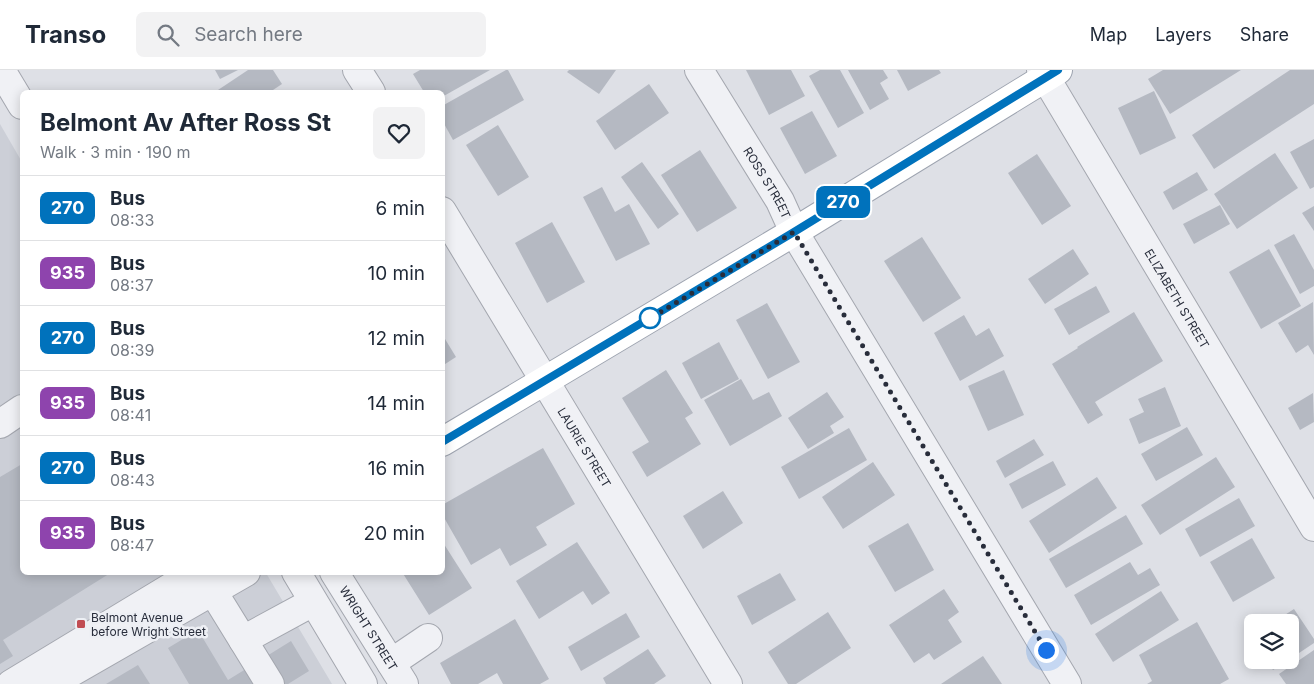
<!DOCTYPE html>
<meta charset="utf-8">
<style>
:root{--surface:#fff;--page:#f2f2f3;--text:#1f2937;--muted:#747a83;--line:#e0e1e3}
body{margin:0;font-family:Inter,sans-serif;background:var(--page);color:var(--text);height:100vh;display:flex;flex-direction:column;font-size:19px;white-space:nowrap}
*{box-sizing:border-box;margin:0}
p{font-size:16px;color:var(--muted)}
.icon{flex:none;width:28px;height:28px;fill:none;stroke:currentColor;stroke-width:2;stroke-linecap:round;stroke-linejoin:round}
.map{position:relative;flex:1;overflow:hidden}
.drawer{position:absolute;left:20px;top:20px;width:425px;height:485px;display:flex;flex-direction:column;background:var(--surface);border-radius:8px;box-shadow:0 2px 12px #0003}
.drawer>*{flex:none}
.badge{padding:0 10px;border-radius:8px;font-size:18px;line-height:32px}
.tools{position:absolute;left:1244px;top:544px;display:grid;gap:10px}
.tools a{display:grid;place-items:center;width:55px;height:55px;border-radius:8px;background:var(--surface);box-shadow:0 2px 12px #0003;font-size:25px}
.you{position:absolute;width:25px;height:25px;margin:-12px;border:4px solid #fff;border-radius:50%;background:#1a73e8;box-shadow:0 0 0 8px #1a73e833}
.map>.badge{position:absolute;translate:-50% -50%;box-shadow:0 0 0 2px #fff}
.round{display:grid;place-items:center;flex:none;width:52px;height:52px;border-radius:8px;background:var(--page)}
.head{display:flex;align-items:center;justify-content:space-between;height:85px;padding:0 20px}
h1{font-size:24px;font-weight:700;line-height:38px}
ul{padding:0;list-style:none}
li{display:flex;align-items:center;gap:15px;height:65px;padding:0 20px;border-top:1px solid var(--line)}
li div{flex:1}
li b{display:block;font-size:19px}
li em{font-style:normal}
li .badge{min-width:55px;font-weight:700;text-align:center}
header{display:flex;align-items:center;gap:30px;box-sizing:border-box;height:70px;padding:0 25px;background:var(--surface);border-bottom:1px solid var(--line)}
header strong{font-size:24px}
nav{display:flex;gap:28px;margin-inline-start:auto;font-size:18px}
.search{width:350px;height:45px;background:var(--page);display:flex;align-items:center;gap:12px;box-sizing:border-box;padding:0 18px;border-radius:8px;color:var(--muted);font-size:19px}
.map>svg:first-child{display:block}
.built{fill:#cccfd7}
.building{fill:#b5b9c2}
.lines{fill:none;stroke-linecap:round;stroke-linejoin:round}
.minor-casing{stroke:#a4a7af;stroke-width:30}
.major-casing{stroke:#9ea4b0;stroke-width:30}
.minor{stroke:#f0f1f5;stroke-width:28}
.major{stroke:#fff;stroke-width:28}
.line-casing{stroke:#fff;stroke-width:11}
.line{stroke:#0072bc;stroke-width:8}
.walk{stroke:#282d3b;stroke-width:5;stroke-dasharray:0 9}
.stop-dot{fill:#fff;stroke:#0072bc;stroke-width:2.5}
.poi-dot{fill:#c14d53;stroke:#edeff4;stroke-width:2}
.labels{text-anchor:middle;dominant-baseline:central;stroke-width:5;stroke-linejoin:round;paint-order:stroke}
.street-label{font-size:12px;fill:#282d3b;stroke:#edeff4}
.poi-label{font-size:12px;fill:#282d3b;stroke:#edeff4;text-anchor:start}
</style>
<header>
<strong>Transo</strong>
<div class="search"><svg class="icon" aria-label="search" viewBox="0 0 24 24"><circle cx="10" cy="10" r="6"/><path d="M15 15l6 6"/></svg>Search here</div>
<nav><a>Map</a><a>Layers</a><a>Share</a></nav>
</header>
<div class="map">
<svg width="1314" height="614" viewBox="0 0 1314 614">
<rect width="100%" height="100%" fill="#dee0e6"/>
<path class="built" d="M0,54L22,92V502L266,503L332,614H0Z"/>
<g class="building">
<path d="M215,0H238L220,9Z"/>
<path d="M248,0H273L282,14L270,22H215Z"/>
<path d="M420,0H490L442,27V22H424L413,4Z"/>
<path d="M506,0H508L524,30L453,70L442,50V36Z"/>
<path d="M569,0H616L599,24L567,2Z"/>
<path d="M746,0H791L805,26L769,45Z"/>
<path d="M820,0H840L864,43L838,58L809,6Z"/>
<path d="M848,0H883L888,8L880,13L889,29L870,40Z"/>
<path d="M897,0H939L941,3L908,21Z"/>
<path d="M1163,0H1241L1170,44L1148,9Z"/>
<path d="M1290,0H1314V34L1214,99L1192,65Z"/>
<path d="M649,14L669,43L615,80L596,51Z"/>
<path d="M1154,21L1176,68L1140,85L1118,38Z"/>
<path d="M812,41L837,86L805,104L780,58Z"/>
<path d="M498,55L529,107L498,126L466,75Z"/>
<path d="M1314,69V117L1310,119L1290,82Z"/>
<path d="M700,80L737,138L697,162L661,105Z"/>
<path d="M1275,83L1298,118L1237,159L1214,124Z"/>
<path d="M1037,84L1071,136L1042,155L1008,103Z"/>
<path d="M642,92L679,144L658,159L621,107Z"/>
<path d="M1197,102L1208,120L1173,140L1163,122Z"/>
<path d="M602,117L615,142L629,134L650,174L616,191L583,127Z"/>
<path d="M1220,135L1230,154L1194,174L1183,154Z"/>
<path d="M1314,136V161L1302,143Z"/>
<path d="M552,152L585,212L547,233L515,173Z"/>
<path d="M1294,164L1314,200V216L1300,224L1274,175Z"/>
<path d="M922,167L961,228L923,252L884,191Z"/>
<path d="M1073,179L1089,204L1045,234L1028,209Z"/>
<path d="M1269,179L1301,236L1261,259L1229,202Z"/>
<path d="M1096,216L1110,242L1069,265L1054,239Z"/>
<path d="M1313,232L1314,285L1308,275L1296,283L1278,253Z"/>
<path d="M767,233L800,292L768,309L736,250Z"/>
<path d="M1134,242L1163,291L1095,332L1103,345L1088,354L1052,294L1078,278L1077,277Z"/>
<path d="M964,245L976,266L989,258L1004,286L960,311L934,263Z"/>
<path d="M442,264L456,287L442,296Z"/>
<path d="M719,272L739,309L701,329L682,293Z"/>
<path d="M666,300L693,343L685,348L701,374L647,407L632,382L649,372L622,328Z"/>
<path d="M1004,300L1024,345L988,361L968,316Z"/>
<path d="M741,309L753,330L769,322L782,346L730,376L704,330Z"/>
<path d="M1165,317L1181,356L1139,374L1129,349L1144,342L1138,329Z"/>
<path d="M827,322L844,347L830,356L834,363L808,379L788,348Z"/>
<path d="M1313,323L1314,352L1300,360L1288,338Z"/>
<path d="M1187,357L1203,385L1156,411L1141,384Z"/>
<path d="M849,358L867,390L799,429L781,397Z"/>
<path d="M1034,369L1044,385L1005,408L996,391Z"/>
<path d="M543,378L575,434L536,457L547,475L510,496L500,478L471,495L442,444V435Z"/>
<path d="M1216,387L1235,417L1160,465L1141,435Z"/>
<path d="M1053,391L1066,415L1022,439L1009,414Z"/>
<path d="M873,392L895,425L843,459L822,427Z"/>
<path d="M22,394V502H112L3,570L13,586L0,594V407Z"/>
<path d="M1097,407L1117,438L1049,483L1029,451Z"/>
<path d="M723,421L743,453L703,479L683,446Z"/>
<path d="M1239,428L1255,456L1200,487L1185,459Z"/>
<path d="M1126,445L1143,474L1066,518L1049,489Z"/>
<path d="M908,453L934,500L895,522L868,476Z"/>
<path d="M1252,468L1275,508L1233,532L1210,492Z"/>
<path d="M442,471L472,518L429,545L402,502H442Z"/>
<path d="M577,472L610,523L592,535L583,521L539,549L516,511Z"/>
<path d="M1130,492L1138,505L1150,498L1160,515L1091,555L1074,525Z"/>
<path d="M780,503L796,530L752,555L737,526Z"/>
<path d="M944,519L959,542L948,550L962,572L934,590L929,583L914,593L889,555Z"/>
<path d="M1161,521L1179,550L1113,592L1095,564Z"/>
<path d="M1294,539L1314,569V573L1290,589V552H1274Z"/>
<path d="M828,542L851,578L796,614H788L768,582Z"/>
<path d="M626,543L640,567L581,601L568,577Z"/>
<path d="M515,549L549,609L540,614H503L497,603L478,614H451L440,593Z"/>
<path d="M1197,552L1229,609L1220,614H1147L1152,611L1139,585Z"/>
<path d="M198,560L228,610L291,571L309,601L288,614H189L168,578Z"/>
<path d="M648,579L666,606L654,614H606L603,608Z"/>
<path d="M1314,580V614H1286L1279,604Z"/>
<path d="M983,586L1002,614H941Z"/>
<path d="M1266,590H1289L1273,600Z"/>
<path d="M138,595L150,614H106Z"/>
</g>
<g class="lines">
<g class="minor-casing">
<g id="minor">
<path d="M1,0L22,35"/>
<path d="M357,0L371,22"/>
<path id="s1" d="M699,0L780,131L794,162L1067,614"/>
<path id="s2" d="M1041,0L1314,457"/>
<path id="s3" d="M442,141L728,614"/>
<path d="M0,354L22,339"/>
<path d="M296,502L363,614"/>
<path id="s4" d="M334,502L404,614"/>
<path d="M204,507L270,614"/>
<path d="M243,570L313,532"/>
<path d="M391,593L428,568"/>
<path d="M11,614L196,502"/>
<path d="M51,614L246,502"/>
</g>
</g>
<g class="major-casing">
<path id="major" d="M442,372L794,162L1058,0"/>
</g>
<use href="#minor" class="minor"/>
<use href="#major" class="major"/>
</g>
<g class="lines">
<g class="line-casing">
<path id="line" d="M442,372L794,162L1058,0"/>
</g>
<use href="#line" class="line"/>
<path class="walk" d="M650,248L644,252L794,162L1046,580"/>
</g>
<circle class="stop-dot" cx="650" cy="248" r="10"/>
<rect class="poi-dot" x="76" y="549" width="10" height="10" rx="2.5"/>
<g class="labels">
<g class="street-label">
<text stroke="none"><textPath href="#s1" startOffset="132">ROSS STREET</textPath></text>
<text stroke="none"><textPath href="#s2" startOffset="266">ELIZABETH STREET</textPath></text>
<text stroke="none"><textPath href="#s3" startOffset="276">LAURIE STREET</textPath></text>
<text stroke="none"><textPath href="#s4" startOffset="66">WRIGHT STREET</textPath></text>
</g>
<g class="poi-label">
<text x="91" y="547">Belmont Avenue<tspan x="91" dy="14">before Wright Street</tspan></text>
</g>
</g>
</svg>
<div class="tools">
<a><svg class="icon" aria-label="layers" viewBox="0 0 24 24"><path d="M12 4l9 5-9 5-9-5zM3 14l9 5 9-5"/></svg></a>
</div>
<div class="you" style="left:1046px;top:580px"></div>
<b class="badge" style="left:843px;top:132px;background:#0072bc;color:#fff">270</b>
<section class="drawer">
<div class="head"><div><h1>Belmont Av After Ross St</h1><p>Walk · 3 min · 190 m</p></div><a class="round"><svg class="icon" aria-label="heart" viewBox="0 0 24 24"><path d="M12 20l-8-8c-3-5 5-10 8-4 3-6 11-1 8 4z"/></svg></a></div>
<ul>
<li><span class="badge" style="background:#0072bc;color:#fff">270</span><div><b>Bus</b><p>08:33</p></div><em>6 min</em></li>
<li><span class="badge" style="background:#8e44ad;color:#fff">935</span><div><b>Bus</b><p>08:37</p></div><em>10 min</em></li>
<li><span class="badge" style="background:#0072bc;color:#fff">270</span><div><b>Bus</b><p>08:39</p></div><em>12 min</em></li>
<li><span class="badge" style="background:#8e44ad;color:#fff">935</span><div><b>Bus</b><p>08:41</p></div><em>14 min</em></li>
<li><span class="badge" style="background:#0072bc;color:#fff">270</span><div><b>Bus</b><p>08:43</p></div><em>16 min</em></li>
<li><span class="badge" style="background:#8e44ad;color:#fff">935</span><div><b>Bus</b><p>08:47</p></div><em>20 min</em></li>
</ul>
</section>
</div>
